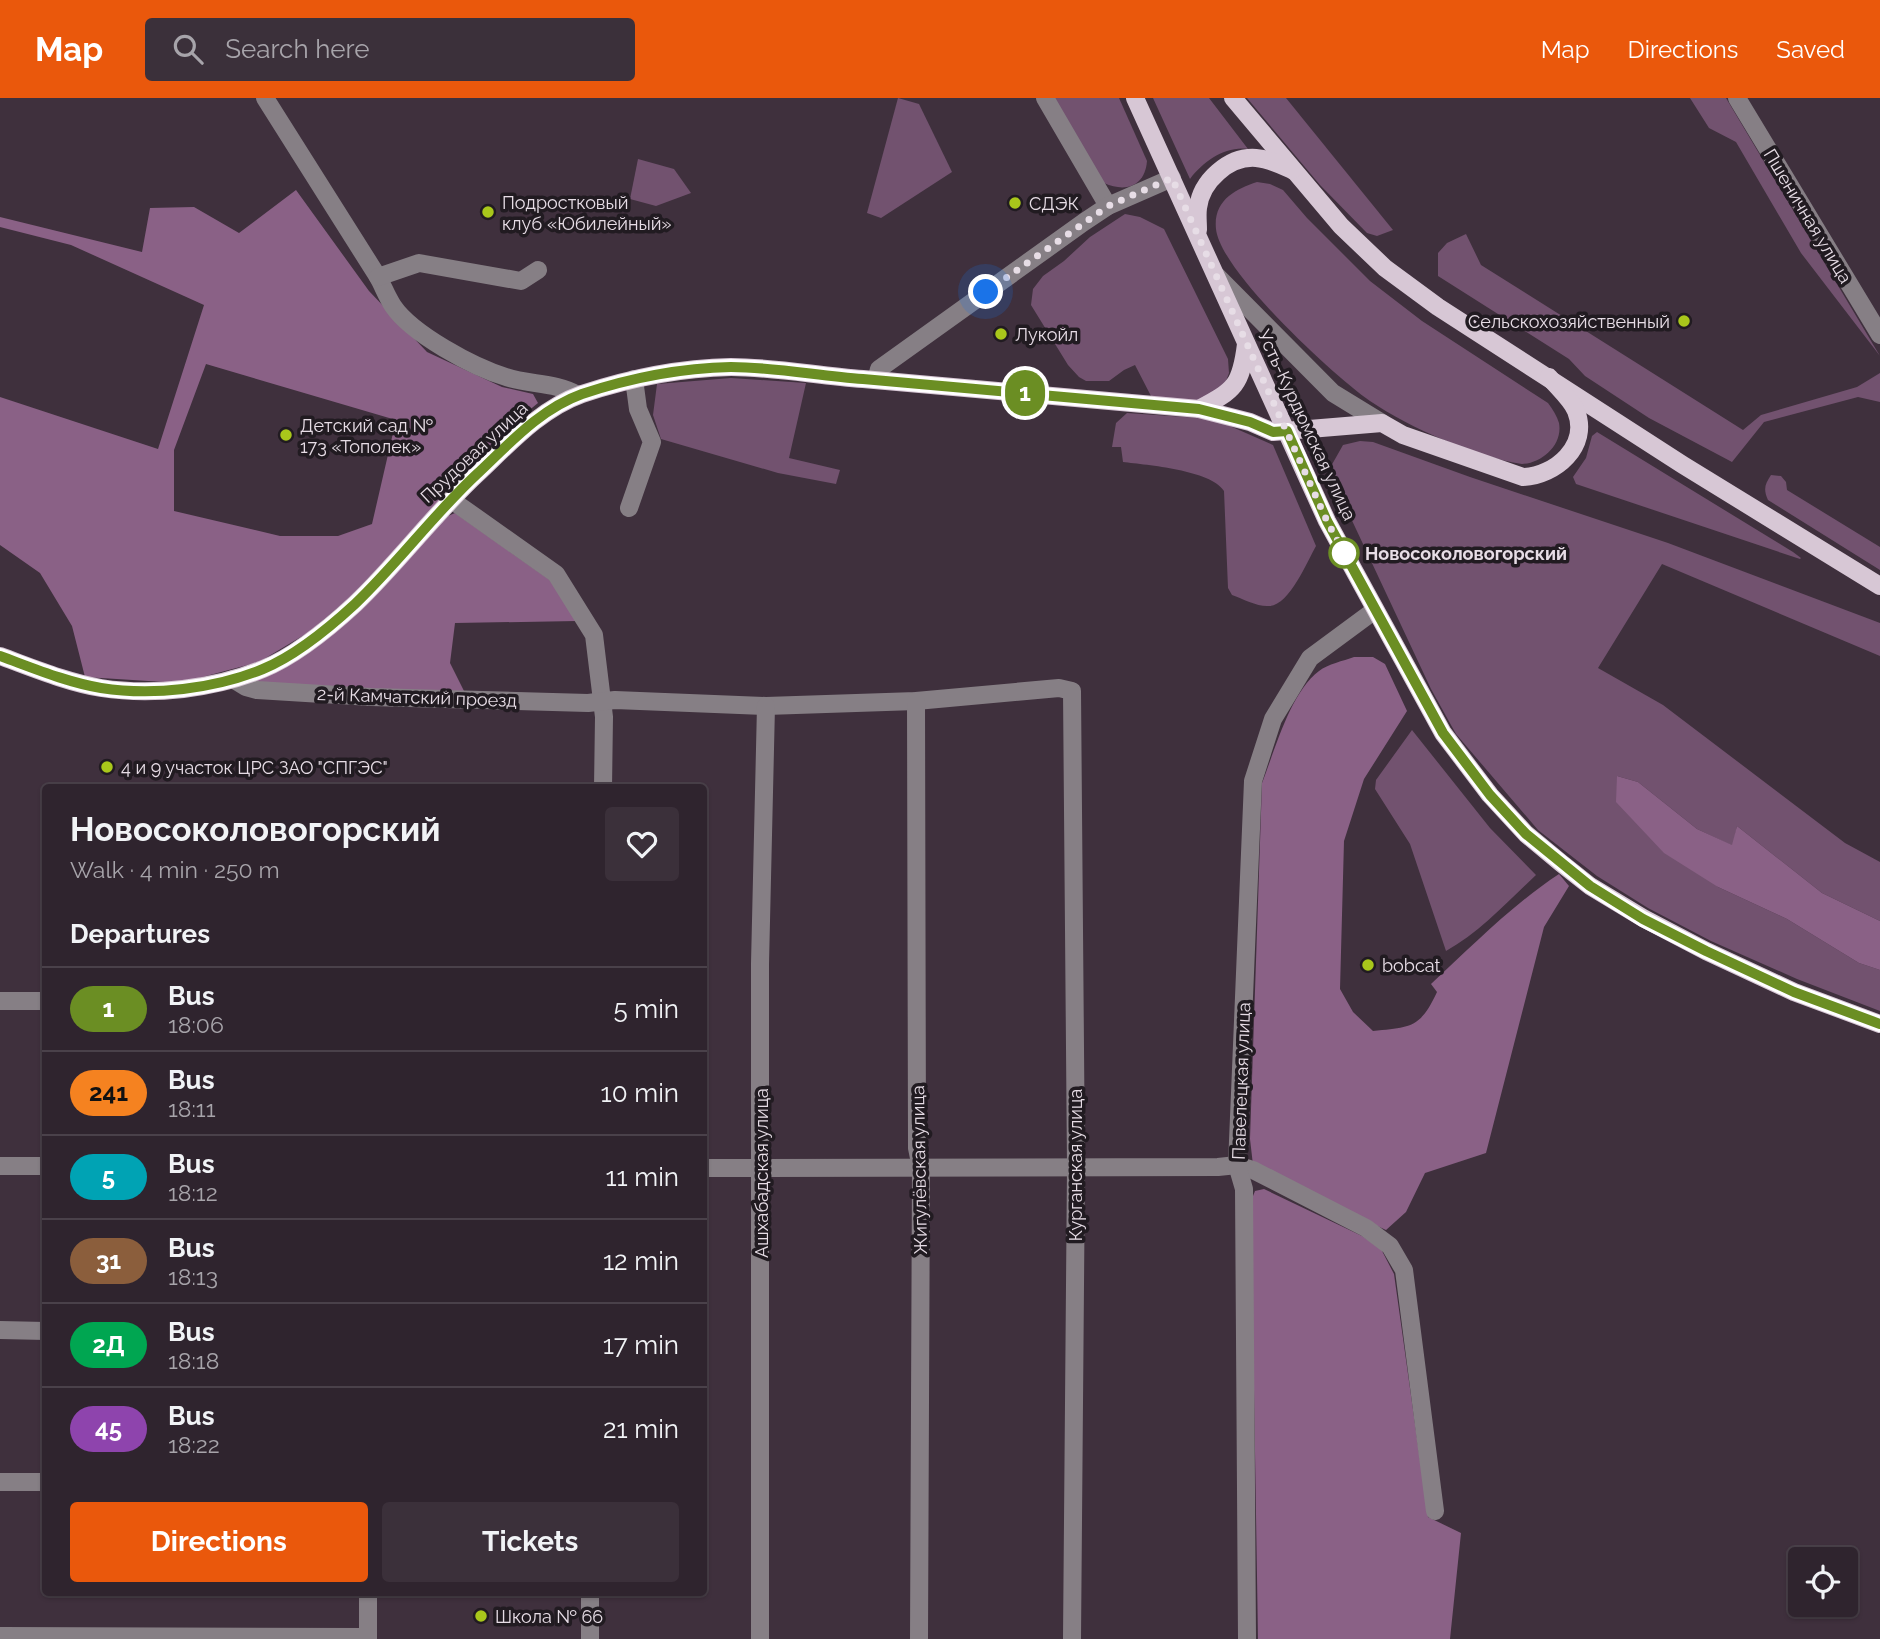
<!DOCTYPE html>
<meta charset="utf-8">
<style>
:root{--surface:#2f242e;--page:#3b303a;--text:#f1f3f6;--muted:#a7a4aa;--line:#4a414a;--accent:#ea580c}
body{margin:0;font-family:Raleway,sans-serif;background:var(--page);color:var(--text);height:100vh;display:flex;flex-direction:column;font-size:26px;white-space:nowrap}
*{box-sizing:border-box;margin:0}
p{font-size:23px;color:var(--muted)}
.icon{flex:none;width:38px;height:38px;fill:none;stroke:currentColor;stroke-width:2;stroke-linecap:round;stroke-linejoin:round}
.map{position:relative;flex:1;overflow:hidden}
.side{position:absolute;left:42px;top:686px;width:665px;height:812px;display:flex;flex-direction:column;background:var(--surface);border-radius:7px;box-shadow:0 2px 5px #0004,0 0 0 2px var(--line)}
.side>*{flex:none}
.badge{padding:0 14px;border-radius:23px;font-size:24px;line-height:46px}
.fabs{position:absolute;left:1788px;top:1449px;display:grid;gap:14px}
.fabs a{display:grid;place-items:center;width:70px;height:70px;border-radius:7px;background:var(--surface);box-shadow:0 2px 5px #0004,0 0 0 2px var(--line);font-size:35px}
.you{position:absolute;width:35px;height:35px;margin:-18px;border:5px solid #fff;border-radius:50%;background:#1a73e8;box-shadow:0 0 0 10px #1a73e833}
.map>.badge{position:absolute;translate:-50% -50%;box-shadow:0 0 0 4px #fff}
h2{padding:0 28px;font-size:26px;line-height:63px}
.round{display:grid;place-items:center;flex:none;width:74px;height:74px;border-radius:7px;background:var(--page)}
.head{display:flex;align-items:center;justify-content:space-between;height:119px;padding:0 28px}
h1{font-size:33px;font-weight:700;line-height:52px}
.action{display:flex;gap:14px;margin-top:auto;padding:14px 28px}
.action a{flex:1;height:80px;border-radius:7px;background:var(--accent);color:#fff;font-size:28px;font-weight:700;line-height:80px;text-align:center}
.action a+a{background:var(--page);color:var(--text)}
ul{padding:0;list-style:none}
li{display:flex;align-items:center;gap:21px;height:84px;padding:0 28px;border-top:2px solid var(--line)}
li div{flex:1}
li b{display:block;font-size:26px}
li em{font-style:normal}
li .badge{min-width:77px;font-weight:700;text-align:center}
header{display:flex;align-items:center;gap:42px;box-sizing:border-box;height:98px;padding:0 35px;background:var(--accent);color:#fff}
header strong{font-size:33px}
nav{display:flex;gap:38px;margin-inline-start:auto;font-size:24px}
.search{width:490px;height:63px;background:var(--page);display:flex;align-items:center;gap:18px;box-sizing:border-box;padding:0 24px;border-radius:7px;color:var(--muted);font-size:26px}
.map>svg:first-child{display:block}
.green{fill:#72526f}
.forest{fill:#8a6186;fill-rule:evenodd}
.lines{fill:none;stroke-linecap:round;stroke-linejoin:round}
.minor{stroke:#867f85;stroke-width:18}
.major{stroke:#d7c7d5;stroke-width:18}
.line-casing{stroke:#fff;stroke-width:16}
.line{stroke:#6b8e23;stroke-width:10}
.walk{stroke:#e7dde6;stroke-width:7;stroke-dasharray:0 12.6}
.poi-dot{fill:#a9c71b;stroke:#211b21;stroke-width:2.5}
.stop-dot{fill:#fff;stroke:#6b8e23;stroke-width:3.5}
.labels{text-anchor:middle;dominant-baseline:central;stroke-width:7;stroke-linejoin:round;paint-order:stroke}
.poi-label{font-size:18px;fill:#e7dde6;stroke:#211b21;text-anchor:start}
.street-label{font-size:18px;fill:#e7dde6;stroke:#211b21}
.stop-label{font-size:18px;font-weight:bold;fill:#e7dde6;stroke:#211b21;text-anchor:start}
</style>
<header>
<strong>Map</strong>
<div class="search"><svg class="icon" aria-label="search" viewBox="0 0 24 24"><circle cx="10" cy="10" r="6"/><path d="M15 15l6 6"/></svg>Search here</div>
<nav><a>Map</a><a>Directions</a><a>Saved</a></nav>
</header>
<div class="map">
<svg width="1880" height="1541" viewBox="0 0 1880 1541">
<rect width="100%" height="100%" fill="#3f303d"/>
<g class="green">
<path d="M898,0L919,6L952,74L881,120L867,115Z"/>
<path d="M1050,0H1119L1147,63C1145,88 1126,95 1104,85Z"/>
<path d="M1153,0H1209L1248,51C1225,48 1204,63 1190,81Z"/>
<path d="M1247,0H1286L1393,132L1377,138L1367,135L1320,87Z"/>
<path d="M1690,0H1726L1880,258L1801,155L1736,44L1709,30Z"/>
<path d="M638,61L674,71L691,95L656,108L630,101Z"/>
<path d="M1257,84L1270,86L1283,92L1307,120L1370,183L1422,223L1548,305C1553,312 1557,318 1559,325C1563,347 1542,365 1522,366C1476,359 1410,330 1370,303C1334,278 1220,173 1216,131C1213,103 1235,91 1257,84Z"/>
<path d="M1125,116L1140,119L1164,131L1228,261L1229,275L1223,291L1200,305L1151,298L1135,267L1124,272L1109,283H1086L1079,279L1068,267L1031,207L1033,191L1043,178L1064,163L1090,139Z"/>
<path d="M1466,136L1481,167L1743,332L1761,317L1857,289L1880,275V304L1858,299L1764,324L1732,364L1649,320L1585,278L1569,261L1438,178V155L1447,145Z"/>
<path d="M731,280L806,285L789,360L840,372L836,386L778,375L661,341L653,317L657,286Z"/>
<path d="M1127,315L1214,321L1273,347L1316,448C1307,464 1289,508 1269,508C1258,509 1243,501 1232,497L1228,490L1224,393C1211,372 1147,367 1123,364L1121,349H1112L1116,325Z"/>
<path d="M1597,334L1793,454L1801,460L1800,461L1576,386L1573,379L1586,360L1592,338Z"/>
<path d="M1360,343L1373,344L1470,379L1668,445L1880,525V558L1662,466L1598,570L1663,607L1845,745L1880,764V823L1822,795L1737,728L1733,748L1697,731L1638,684L1617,678L1718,789L1787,821L1859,865L1880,872V913L1797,881L1711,843L1648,810L1597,778L1538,732L1456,636L1431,591L1348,414L1330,370L1343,347Z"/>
<path d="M1771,377L1781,378L1786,384L1787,392L1880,449V472L1768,402C1763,391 1765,386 1771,377Z"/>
<path d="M1412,632L1490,730L1536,777C1508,803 1480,834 1446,853L1410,746L1375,691L1376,682Z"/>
</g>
<g class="forest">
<path d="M296,92L369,193L427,254L502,289L533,296L538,305L500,336L420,426L348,501L309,534L259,564L180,585L85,579L72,528L40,475L0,447V299L158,351L204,207L71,147L0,129V119L142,154L150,110L194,109L239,135ZM206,266L396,322L372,426L338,438H280L174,413V352Z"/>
<path d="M455,415L550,482L577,523L455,525L450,565L466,597L251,585L448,418Z"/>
<path d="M1354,559H1373L1385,566L1407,613L1364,681L1344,743L1340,891L1353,914L1373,933C1410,929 1420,931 1437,894L1431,886C1472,848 1512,807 1559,776L1569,788L1544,829L1486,1055L1425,1075L1406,1114L1386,1132L1269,1078L1253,1067L1250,1041L1262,685C1275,652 1290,595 1319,573C1328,566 1343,563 1354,559Z"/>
<path d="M1617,678L1638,684L1697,731L1732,747L1737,728L1822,795L1880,823V872L1859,865L1787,821L1718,789L1664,755L1616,704Z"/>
<path d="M1264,1091L1362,1138L1381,1151L1394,1176L1428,1419L1461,1435L1450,1541H1258L1251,1103L1255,1093Z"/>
</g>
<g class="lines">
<g class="minor">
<path d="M265,0L378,179C383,188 387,199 393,208C412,236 473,269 506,279C530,287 555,284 578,297"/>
<path d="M1045,0L1108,108"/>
<path d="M1737,0L1880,237"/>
<path d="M1217,178L1333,295L1382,325"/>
<path d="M378,179L419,165L521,183L538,172"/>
<path d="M876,282L879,271L1084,124L1108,108L1172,80"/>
<path d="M450,401L556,476L594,537L604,619L603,690"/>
<path d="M629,410L652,344L638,311L634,281"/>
<path d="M233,581L246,589L257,592L371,599L588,605L615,602L766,608L916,603L1059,590L1072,593L1076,1069L1072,1541"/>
<path d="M916,603L917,1050L921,1070L919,1541"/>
<path d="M0,903H46"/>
<path d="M0,1068H46"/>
<path d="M704,1070L1218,1069L1237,1067L1253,1072L1366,1130L1390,1148L1404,1172L1435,1413"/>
<path d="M0,1232L46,1233"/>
<path d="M0,1384H46"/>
<path d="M0,1538L368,1539"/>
<path d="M368,1541V1494"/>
<path d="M590,1541V1494"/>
<path d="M760,1541V866L766,608"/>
<path d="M1247,1541L1244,1091L1237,1067L1253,683L1273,621L1310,560L1375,512"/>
</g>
<g class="major">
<path d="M1135,0L1327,423L1443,635L1490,697L1526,736L1561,765L1590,788L1643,820L1706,853L1794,894L1880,926"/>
<path d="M1233,0L1341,128L1385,170L1438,209L1683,367L1880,488"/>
<path d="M1198,132C1198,124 1197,117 1198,110C1201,83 1229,58 1256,60C1269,61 1281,67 1292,72"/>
<path d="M1199,311C1235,292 1241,287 1246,246"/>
<path d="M0,558C33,570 66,584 101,590C153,598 214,591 263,571C297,557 329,530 355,506C398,465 434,416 477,376C509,346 540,311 582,296C630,280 681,270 731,269C775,269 819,278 863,281C975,291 1087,301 1199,311L1250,324L1273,334L1382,325L1403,337L1523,379C1555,378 1590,348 1576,313C1571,301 1557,289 1549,279"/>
</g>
</g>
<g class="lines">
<g class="line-casing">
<path id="line" d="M0,558C33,570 66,584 101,590C153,598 214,591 263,571C297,557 329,530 355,506C398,465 434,416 477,376C509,346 540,311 582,296C630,280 681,270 731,269C775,269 819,278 863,281C975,291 1087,301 1199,311L1250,324L1273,334L1287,333L1327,423L1443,635L1490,697L1526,736L1590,788L1643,821L1706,853L1794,894L1880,926"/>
</g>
<use href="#line" class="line"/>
<path class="walk" d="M986,194L1108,108L1172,80L1327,423L1344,455"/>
</g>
<g class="poi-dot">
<circle cx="1015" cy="105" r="7"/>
<circle cx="488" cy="114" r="7"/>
<circle cx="1684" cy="223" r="7"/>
<circle cx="1001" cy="236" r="7"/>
<circle cx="286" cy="337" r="7"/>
<circle cx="107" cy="669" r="7"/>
<circle cx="1368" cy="867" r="7"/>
<circle cx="481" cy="1518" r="7"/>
</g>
<circle class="stop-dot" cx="1344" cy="455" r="14"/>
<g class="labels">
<g class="poi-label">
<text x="502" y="104">Подростковый<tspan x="502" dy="21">клуб «Юбилейный»</tspan></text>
<text x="1029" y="105">СДЭК</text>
<text x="1670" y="223" text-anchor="end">Сельскохозяйственный</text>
<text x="1015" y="236">Лукойл</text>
<text x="300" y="327">Детский сад №<tspan x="300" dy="21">173 «Тополек»</tspan></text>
<text x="121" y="669">4 и 9 участок ЦРС ЗАО "СПГЭС"</text>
<text x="1382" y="867">bobcat</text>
<text x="495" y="1518">Школа № 66</text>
</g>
<g class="street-label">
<text transform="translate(1808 118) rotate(59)">Пшеничная улица</text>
<text transform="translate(1307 327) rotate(65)">Усть-Курдюмская улица</text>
<text transform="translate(474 354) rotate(-43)">Прудовая улица</text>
<text transform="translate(417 599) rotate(2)">2-й Камчатский проезд</text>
<text transform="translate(1241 983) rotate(-88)">Павелецкая улица</text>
<text transform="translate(1075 1067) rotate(-90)">Курганская улица</text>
<text transform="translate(919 1072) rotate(-91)">Жигулёвская улица</text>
<text transform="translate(761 1075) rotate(-90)">Ашхабадская улица</text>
</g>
<g class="stop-label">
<text x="1365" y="455">Новосоколовогорский</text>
</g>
</g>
</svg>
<div class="fabs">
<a><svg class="icon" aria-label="locate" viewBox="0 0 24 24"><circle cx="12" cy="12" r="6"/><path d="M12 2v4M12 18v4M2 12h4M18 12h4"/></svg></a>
</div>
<div class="you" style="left:986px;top:194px"></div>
<b class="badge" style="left:1025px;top:295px;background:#6b8e23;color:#fff">1</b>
<section class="side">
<div class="head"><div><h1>Новосоколовогорский</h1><p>Walk · 4 min · 250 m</p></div><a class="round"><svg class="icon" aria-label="heart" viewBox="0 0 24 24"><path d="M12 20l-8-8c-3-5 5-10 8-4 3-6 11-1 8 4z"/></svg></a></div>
<h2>Departures</h2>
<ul>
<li><span class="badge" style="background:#6b8e23;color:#fff">1</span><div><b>Bus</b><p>18:06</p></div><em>5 min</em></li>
<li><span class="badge" style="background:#f58220;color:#111">241</span><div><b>Bus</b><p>18:11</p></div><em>10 min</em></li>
<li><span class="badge" style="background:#00a3b4;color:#fff">5</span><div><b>Bus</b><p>18:12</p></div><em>11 min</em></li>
<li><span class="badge" style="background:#8b5e3c;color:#fff">31</span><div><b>Bus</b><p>18:13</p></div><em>12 min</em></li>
<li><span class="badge" style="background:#00a651;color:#fff">2Д</span><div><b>Bus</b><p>18:18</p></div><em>17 min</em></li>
<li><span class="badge" style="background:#8e44ad;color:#fff">45</span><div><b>Bus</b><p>18:22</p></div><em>21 min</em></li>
</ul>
<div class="action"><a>Directions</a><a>Tickets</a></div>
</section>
</div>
